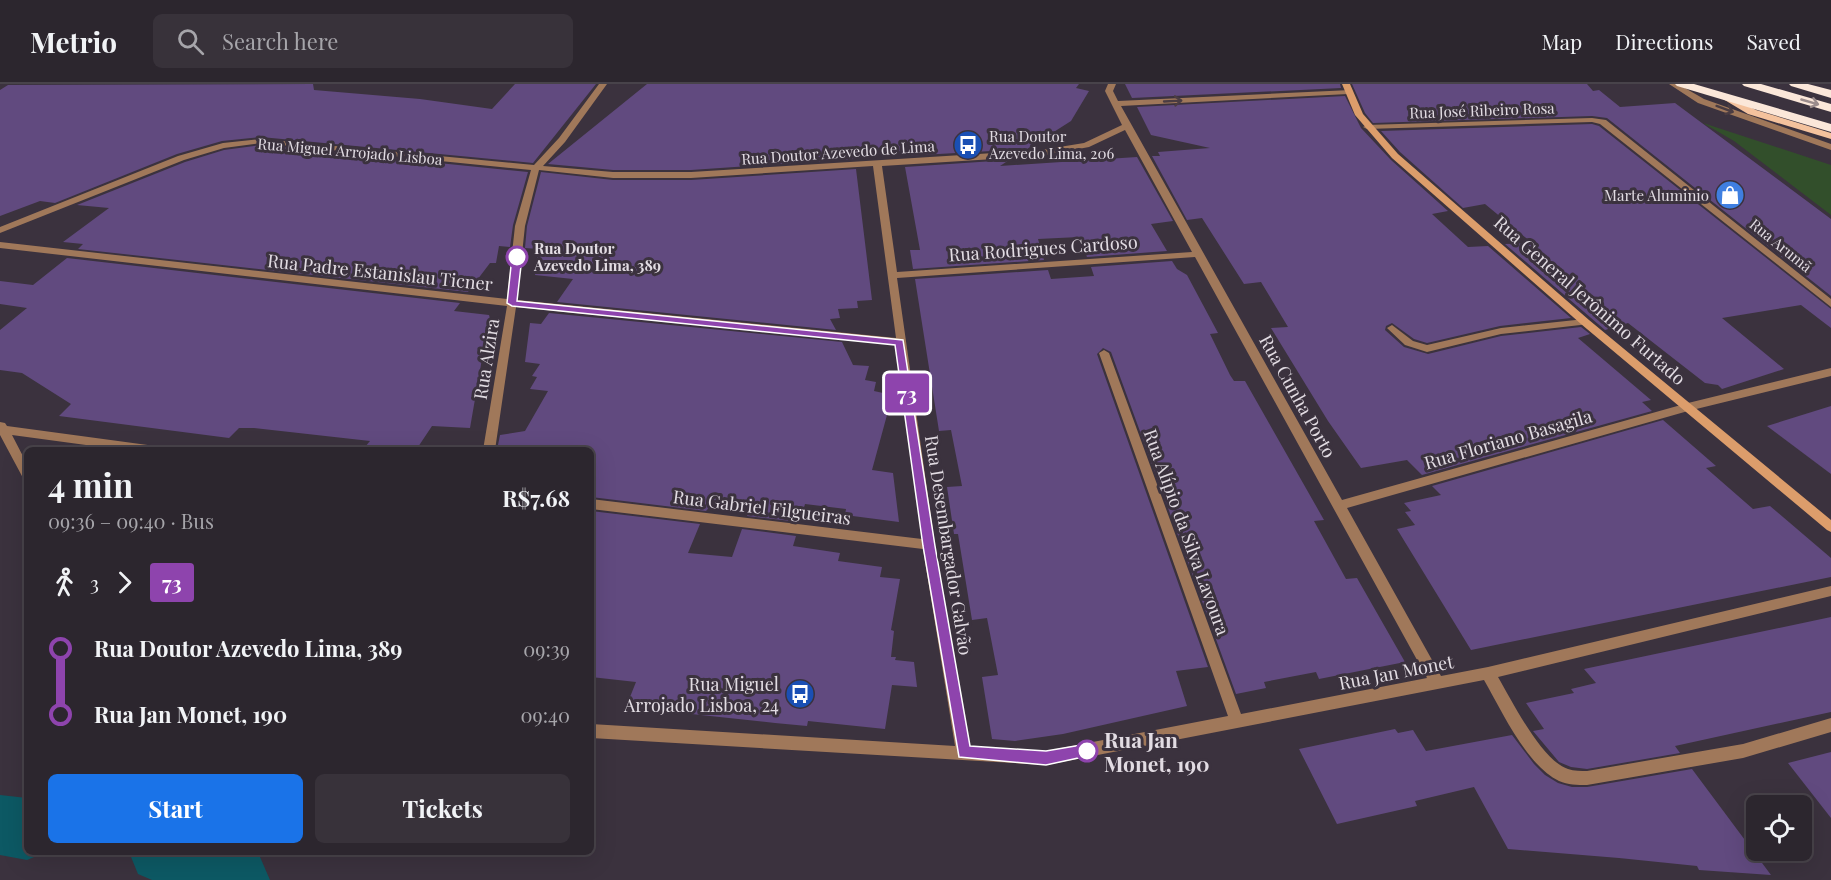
<!DOCTYPE html>
<meta charset="utf-8">
<style>
:root{--surface:#2c262e;--page:#38323a;--text:#f1f3f6;--muted:#a6a5aa;--line:#48434a;--accent:#1a73e8}
body{margin:0;font-family:"Playfair Display",serif;background:var(--page);color:var(--text);height:100vh;display:flex;flex-direction:column;font-size:22px;white-space:nowrap}
*{box-sizing:border-box;margin:0}
p{font-size:20px;color:var(--muted)}
.icon{flex:none;width:33px;height:33px;fill:none;stroke:currentColor;stroke-width:2;stroke-linecap:round;stroke-linejoin:round}
.map{position:relative;flex:1;overflow:hidden}
.drawer{position:absolute;left:24px;top:363px;width:570px;height:408px;display:flex;flex-direction:column;background:var(--surface);border-radius:9px;box-shadow:0 6px 24px #0002,0 0 0 2px var(--line)}
.drawer>*{flex:none}
.badge{padding:0 12px;border-radius:4px;font-size:21px;line-height:39px}
.tools{position:absolute;left:1746px;top:711px;display:grid;gap:12px}
.tools a{display:grid;place-items:center;width:66px;height:66px;border-radius:9px;background:var(--surface);box-shadow:0 6px 24px #0002,0 0 0 2px var(--line);font-size:30px}
.map>.badge{position:absolute;translate:-50% -50%;box-shadow:0 0 0 3px #fff}
.legs{display:flex;align-items:center;gap:9px;height:66px;padding:0 24px;font-size:20px}
.legs p{margin-inline-start:auto}
.head{display:flex;align-items:center;justify-content:space-between;height:102px;padding:0 24px}
h1{font-size:33px;font-weight:700;line-height:45px}
.button{display:flex;gap:12px;margin-top:auto;padding:12px 24px}
.button a{flex:1;height:69px;border-radius:9px;background:var(--accent);color:#fff;font-size:24px;font-weight:700;line-height:69px;text-align:center}
.button a+a{background:var(--page);color:var(--text)}
ul{padding:0 24px;list-style:none}
li{display:flex;align-items:center;gap:21px;height:66px;font-size:22px}
li i{display:grid;place-items:center;width:9px;height:100%;margin:0 8px;background:currentColor}
li i::after{content:'';width:15px;height:15px;margin:-8px;border:4px solid;border-radius:50%;background:var(--surface)}
li p{margin-inline-start:auto}
li:first-child i{background:linear-gradient(#0000 50%,currentColor 0)}
li:last-child i{background:linear-gradient(currentColor 50%,#0000 0)}
header{display:flex;align-items:center;gap:36px;box-sizing:border-box;height:84px;padding:0 30px;background:var(--surface);border-bottom:2px solid var(--line)}
header strong{font-size:28px}
nav{display:flex;gap:33px;margin-inline-start:auto;font-size:21px}
.search{width:420px;height:54px;background:var(--page);display:flex;align-items:center;gap:15px;box-sizing:border-box;padding:0 21px;border-radius:9px;color:var(--muted);font-size:22px}
.map>svg:first-child{display:block}
.green{fill:#324f2b}
.lines{fill:none;stroke-linecap:round;stroke-linejoin:round}
.river{fill:#0d5964;fill-rule:evenodd}
.building{fill:#614a7f}
.street{fill:#a0785a;fill-rule:evenodd}
.secondary{fill:#dc9d6b;fill-rule:evenodd}
.primary{fill:#f4c29d;fill-rule:evenodd}
.highway{fill:#fbe7d9;fill-rule:evenodd}
.oneway{stroke:#4a3c42}
.oneway2{stroke:#9b8c8c}
.line-1{fill:#8e44ad;stroke:#fff;stroke-width:1.5}
.stop-1-dot{fill:#fff;stroke:#8e44ad;stroke-width:3}
.labels{text-anchor:middle;dominant-baseline:central;stroke-width:6;stroke-linejoin:round;paint-order:stroke}
.far-street-label{font-size:15px;fill:#e2dce3;stroke:#3b323e}
.far-poi-label{font-size:15px;fill:#e2dce3;stroke:#3b323e;text-anchor:start}
.far-stop-label{font-size:15px;font-weight:bold;fill:#e2dce3;stroke:#3b323e;text-anchor:start}
.street-label{font-size:18px;fill:#e2dce3;stroke:#3b323e}
.poi-label{font-size:18px;fill:#e2dce3;stroke:#3b323e;text-anchor:end}
.near-stop-label{font-size:21px;font-weight:bold;fill:#e2dce3;stroke:#3b323e;text-anchor:start}
</style>
<header>
<strong>Metrio</strong>
<div class="search"><svg class="icon" aria-label="search" viewBox="0 0 24 24"><circle cx="10" cy="10" r="6"/><path d="M15 15l6 6"/></svg>Search here</div>
<nav><a>Map</a><a>Directions</a><a>Saved</a></nav>
</header>
<div class="map">
<svg width="1831" height="796" viewBox="0 0 1831 796">
<rect width="100%" height="100%" fill="#3b323e"/>
<path class="green" d="M1703,39L1831,81V131L1734,57Z"/>
<g class="lines">
<g class="river">
<path d="M0,711L27,714V768H46L27,776L0,771Z"/>
<path d="M129,768H248L260,773L270,796H152L138,790Z"/>
</g>
</g>
<g class="building">
<path d="M313,0L314,6L420,15L492,25L515,0H596L533,79L261,53L222,57L177,70L55,119L40,117L0,132V6L8,1Z"/>
<path d="M647,0H1079L1076,4L1089,7L1071,37L1027,65L903,72V68L854,72V75L691,86H613L548,80Z"/>
<path d="M1125,0H1340L1341,4L1132,14Z"/>
<path d="M1352,0H1587L1593,7L1599,6L1620,23L1675,19L1831,135V212L1607,34L1592,32L1373,39L1365,29Z"/>
<path d="M1345,12L1361,44L1391,76L1448,127L1432,130L1468,163L1488,162L1571,234L1500,242L1427,259L1414,255L1392,239L1386,242L1385,246L1404,263L1428,270L1501,252L1581,243L1590,250L1578,254L1651,316L1642,318L1652,327L1422,391L1407,376L1361,384L1328,337L1271,244L1288,243L1261,198L1244,200L1202,134L1187,136L1152,72H1160L1158,68L1210,64L1151,51L1137,23Z"/>
<path d="M1592,40L1599,42L1831,225V244L1801,221L1722,234L1784,285L1722,305L1718,301L1705,299L1628,239L1605,246L1505,160L1532,159L1485,120L1463,124L1400,68L1381,47Z"/>
<path d="M261,61L528,88L513,141L510,163L499,162L496,179H490L468,208L78,165L83,160L63,158L109,124L77,121L185,78L224,66Z"/>
<path d="M1137,73L1173,137L1151,140L1167,167L1087,173L1079,153L1038,155L1044,176L913,185L910,166H920L905,83L1009,76L1000,82Z"/>
<path d="M856,85L872,216L857,217L858,224L838,225L840,234L830,235L836,246L557,218L573,195L535,191L538,165L525,164L527,142L541,88L613,96H691Z"/>
<path d="M67,174L460,219L454,227L489,231L497,261L489,259L486,269H483L470,344L432,342L416,366L365,363L370,357L254,344H239L229,354L59,332L71,320L22,289L0,286V246L27,224L0,220V197L33,201Z"/>
<path d="M1172,177L1177,185L1187,191L1218,249L1210,250L1230,291L1234,297H1245L1324,436L1314,437L1346,495L1357,494L1405,578L1319,595L1316,588L1264,598L1266,604L1236,610L1111,268L1103,264L1097,270L1208,583L1176,587L1187,622L1063,650L1015,657L992,655L982,593L998,591L987,534L972,536L958,450H954L947,403L962,402L951,346L939,347L915,195L1048,186L1051,195L1094,192L1091,183Z"/>
<path d="M549,229L842,258L853,281L869,282L865,296L876,298L874,307L883,309L887,331L872,386L893,389L899,438L845,431L846,425L805,420L800,438L747,432L751,420L716,416L706,427L591,413V366H497L500,351L525,347L548,307L530,305L537,293L532,292L540,280L525,278L530,239L541,240Z"/>
<path d="M1831,322V390L1767,342Z"/>
<path d="M1663,336L1716,382L1706,384L1753,425L1770,422L1831,474V493L1471,566L1397,445L1415,441L1405,428L1411,427L1404,419L1441,411L1432,402Z"/>
<path d="M591,427L700,440L688,469L732,473L742,445L796,452L793,462L840,469L838,477L882,483L880,493L900,495L891,546L894,547L891,573H896L895,576L914,578L917,603L892,601L885,645L808,637L807,642L775,639L626,623L636,598L591,593Z"/>
<path d="M1831,533V628L1675,662L1680,669L1587,685L1571,683L1559,678L1533,647L1544,645L1526,619L1574,609L1571,605L1596,599L1584,585Z"/>
<path d="M1395,645L1398,649L1413,646L1426,667L1512,651L1534,680L1545,691L1558,699L1572,703H1587L1692,685L1771,791L1699,786L1697,782L1619,774L1508,765L1474,703L1415,717L1417,722L1337,740L1299,665Z"/>
<path d="M1831,668V734L1788,679Z"/>
</g>
<g class="lines">
<g class="street">
<path d="M599,0H607L565,58L543,82L613,88H691L1041,66L1084,59L1122,41L1105,7L1108,0H1116L1113,7L1118,17L1351,6L1352,8L1348,10L1121,22L1342,416L1688,319L1831,284V292L1688,327L1347,424L1441,592L1488,583L1831,502V512L1498,593C1512,617 1542,677 1568,685C1574,687 1581,687 1587,687L1743,660L1831,634V648L1743,674L1587,701C1577,701 1568,701 1559,697C1526,681 1502,627 1484,596L1046,681L591,654V640L955,662L923,465L591,425V415L922,455L897,261L516,223L495,366H483L507,222L0,164V158L507,215L515,142L531,86L261,59L224,64L184,76L0,149V143L178,72L223,59L261,55L534,81L559,54ZM1125,46L1192,168L897,188L882,82L1041,72L1089,63ZM873,82L896,254L517,216L525,142L539,86L613,94H691ZM1195,173L1427,594L1241,630L1109,269L1104,266L1099,269L1228,632L1046,667L970,663L935,461L897,194Z"/>
<path d="M1669,0H1678L1704,15L1831,60V66L1698,19Z"/>
<path d="M1592,34L1606,36L1831,215V223L1600,40L1592,38L1367,45L1363,43L1367,41Z"/>
<path d="M1585,235L1590,238L1589,240L1501,250L1427,268L1405,261L1387,244L1392,241L1413,257L1427,261L1501,244Z"/>
<path d="M0,338L5,339L7,342L155,362L161,366H123L12,351L27,380V395L23,394L0,351Z"/>
</g>
<path class="secondary" d="M1342,0H1350L1363,30L1398,70L1589,236L1831,436V448L1827,446L1581,240L1392,74L1355,31Z"/>
<path class="primary" d="M1726,10L1756,26L1831,49V55L1748,30L1723,15L1721,13Z"/>
<g class="highway">
<path d="M1675,0H1694L1831,40V48L1677,2Z"/>
<path d="M1742,0H1761L1831,20V28L1744,2Z"/>
<path d="M1789,0H1808L1831,6V14L1791,2Z"/>
</g>
</g>
<defs><path id="oneway-shaft" d="M-6 0H5M1.5-3L5.5 0L1.5 3" fill="none" stroke-width="1.6" stroke-linecap="round" stroke-linejoin="round" transform="scale(1.5)"/></defs>
<g class="oneway">
<use href="#oneway-shaft" transform="translate(1173 17) rotate(-3)"/>
<use href="#oneway-shaft" transform="translate(1725 25) rotate(20)"/>
</g>
<use class="oneway2" href="#oneway-shaft" transform="translate(1810 18) rotate(16)"/>
<path class="line-1" d="M517,170L522,173L517,217L903,256L935,462L970,662L1046,667L1087,660L1092,662L1094,667L1092,671L1046,681L959,673L923,462L895,261L512,222L507,219L512,173Z"/>
<defs>
<g id="bus-disc" transform="scale(1.5)"><circle r="9.5" fill="#1a4fb4" stroke="#3b323e"/><path d="M-5-6H5V4H4V6H2V4H-2V6H-4V4H-5ZM-3.5-4V0h7V-4ZM-3.5 1.2v1.5H-2V1.2ZM2 1.2v1.5H3.5V1.2Z" fill="#fff"/></g>
<g id="shop-disc" transform="scale(1.5)"><circle r="9.5" fill="#3f7fe0" stroke="#3b323e"/><path d="M-5-2.5h2.3a2.7 3.5 0 0 1 5.4 0H5L5.5 6h-11ZM-1.5-2.5h3a1.5 2.3 0 0 0-3 0Z" fill="#fff"/></g>
</defs>
<g fill-rule="evenodd">
<use href="#bus-disc" x="968" y="61"/>
<use href="#shop-disc" x="1730" y="111"/>
<use href="#bus-disc" x="800" y="610"/>
</g>
<g class="stop-1-dot">
<circle cx="517" cy="173" r="10"/>
<circle cx="1087" cy="667" r="10"/>
</g>
<g class="labels">
<g class="far-street-label">
<text transform="translate(1482 26) rotate(-2)">Rua José Ribeiro Rosa</text>
<text transform="translate(350 67) rotate(5)">Rua Miguel Arrojado Lisboa</text>
<text transform="translate(838 68) rotate(-4)">Rua Doutor Azevedo de Lima</text>
<text transform="translate(1781 161) rotate(39)">Rua Arumã</text>
</g>
<g class="far-poi-label">
<text x="989" y="52">Rua Doutor<tspan x="989" dy="17">Azevedo Lima, 206</tspan></text>
<text x="1709" y="111" text-anchor="end">Marte Aluminio</text>
</g>
<g class="far-stop-label">
<text x="534" y="164">Rua Doutor<tspan x="534" dy="17">Azevedo Lima, 389</tspan></text>
</g>
<g class="street-label">
<text transform="translate(1043 164) rotate(-4)">Rua Rodrigues Cardoso</text>
<text transform="translate(380 188) rotate(6)">Rua Padre Estanislau Ticner</text>
<text transform="translate(1590 216) rotate(41)">Rua General Jerônimo Furtado</text>
<text transform="translate(486 275) rotate(-81)">Rua Alzira</text>
<text transform="translate(1298 312) rotate(61)">Rua Cunha Porto</text>
<text transform="translate(1508 355) rotate(-16)">Rua Floriano Basagila</text>
<text transform="translate(762 423) rotate(7)">Rua Gabriel Filgueiras</text>
<text transform="translate(1187 448) rotate(70)">Rua Alípio da Silva Lavoura</text>
<text transform="translate(949 461) rotate(81)">Rua Desembargador Galvão</text>
<text transform="translate(1396 588) rotate(-11)">Rua Jan Monet</text>
</g>
<g class="poi-label">
<text x="779" y="600">Rua Miguel<tspan x="779" dy="21">Arrojado Lisboa, 24</tspan></text>
</g>
<g class="near-stop-label">
<text x="1104" y="655">Rua Jan<tspan x="1104" dy="24">Monet, 190</tspan></text>
</g>
</g>
</svg>
<div class="tools">
<a><svg class="icon" aria-label="locate" viewBox="0 0 24 24"><circle cx="12" cy="12" r="6"/><path d="M12 2v4M12 18v4M2 12h4M18 12h4"/></svg></a>
</div>
<b class="badge" style="left:907px;top:309px;background:#8e44ad;color:#fff">73</b>
<section class="drawer">
<div class="head"><div><h1>4 min</h1><p>09:36 – 09:40 · Bus</p></div><b>R$7.68</b></div>
<div class="legs"><svg class="icon" aria-label="walk" viewBox="0 0 24 24"><circle cx="13" cy="4" r="2"/><path d="M13 8l-2 6 4 7M11 14l-3 7M7 12l3-4h3l4 4"/></svg>3<svg class="icon" aria-label="forward" viewBox="0 0 24 24"><path d="M9 5l7 7-7 7"/></svg><b class="badge" style="background:#8e44ad;color:#fff">73</b></div>
<ul>
<li><i style="color:#8e44ad"></i><b>Rua Doutor Azevedo Lima, 389</b><p>09:39</p></li>
<li><i style="color:#8e44ad"></i><b>Rua Jan Monet, 190</b><p>09:40</p></li>
</ul>
<div class="button"><a>Start</a><a>Tickets</a></div>
</section>
</div>
